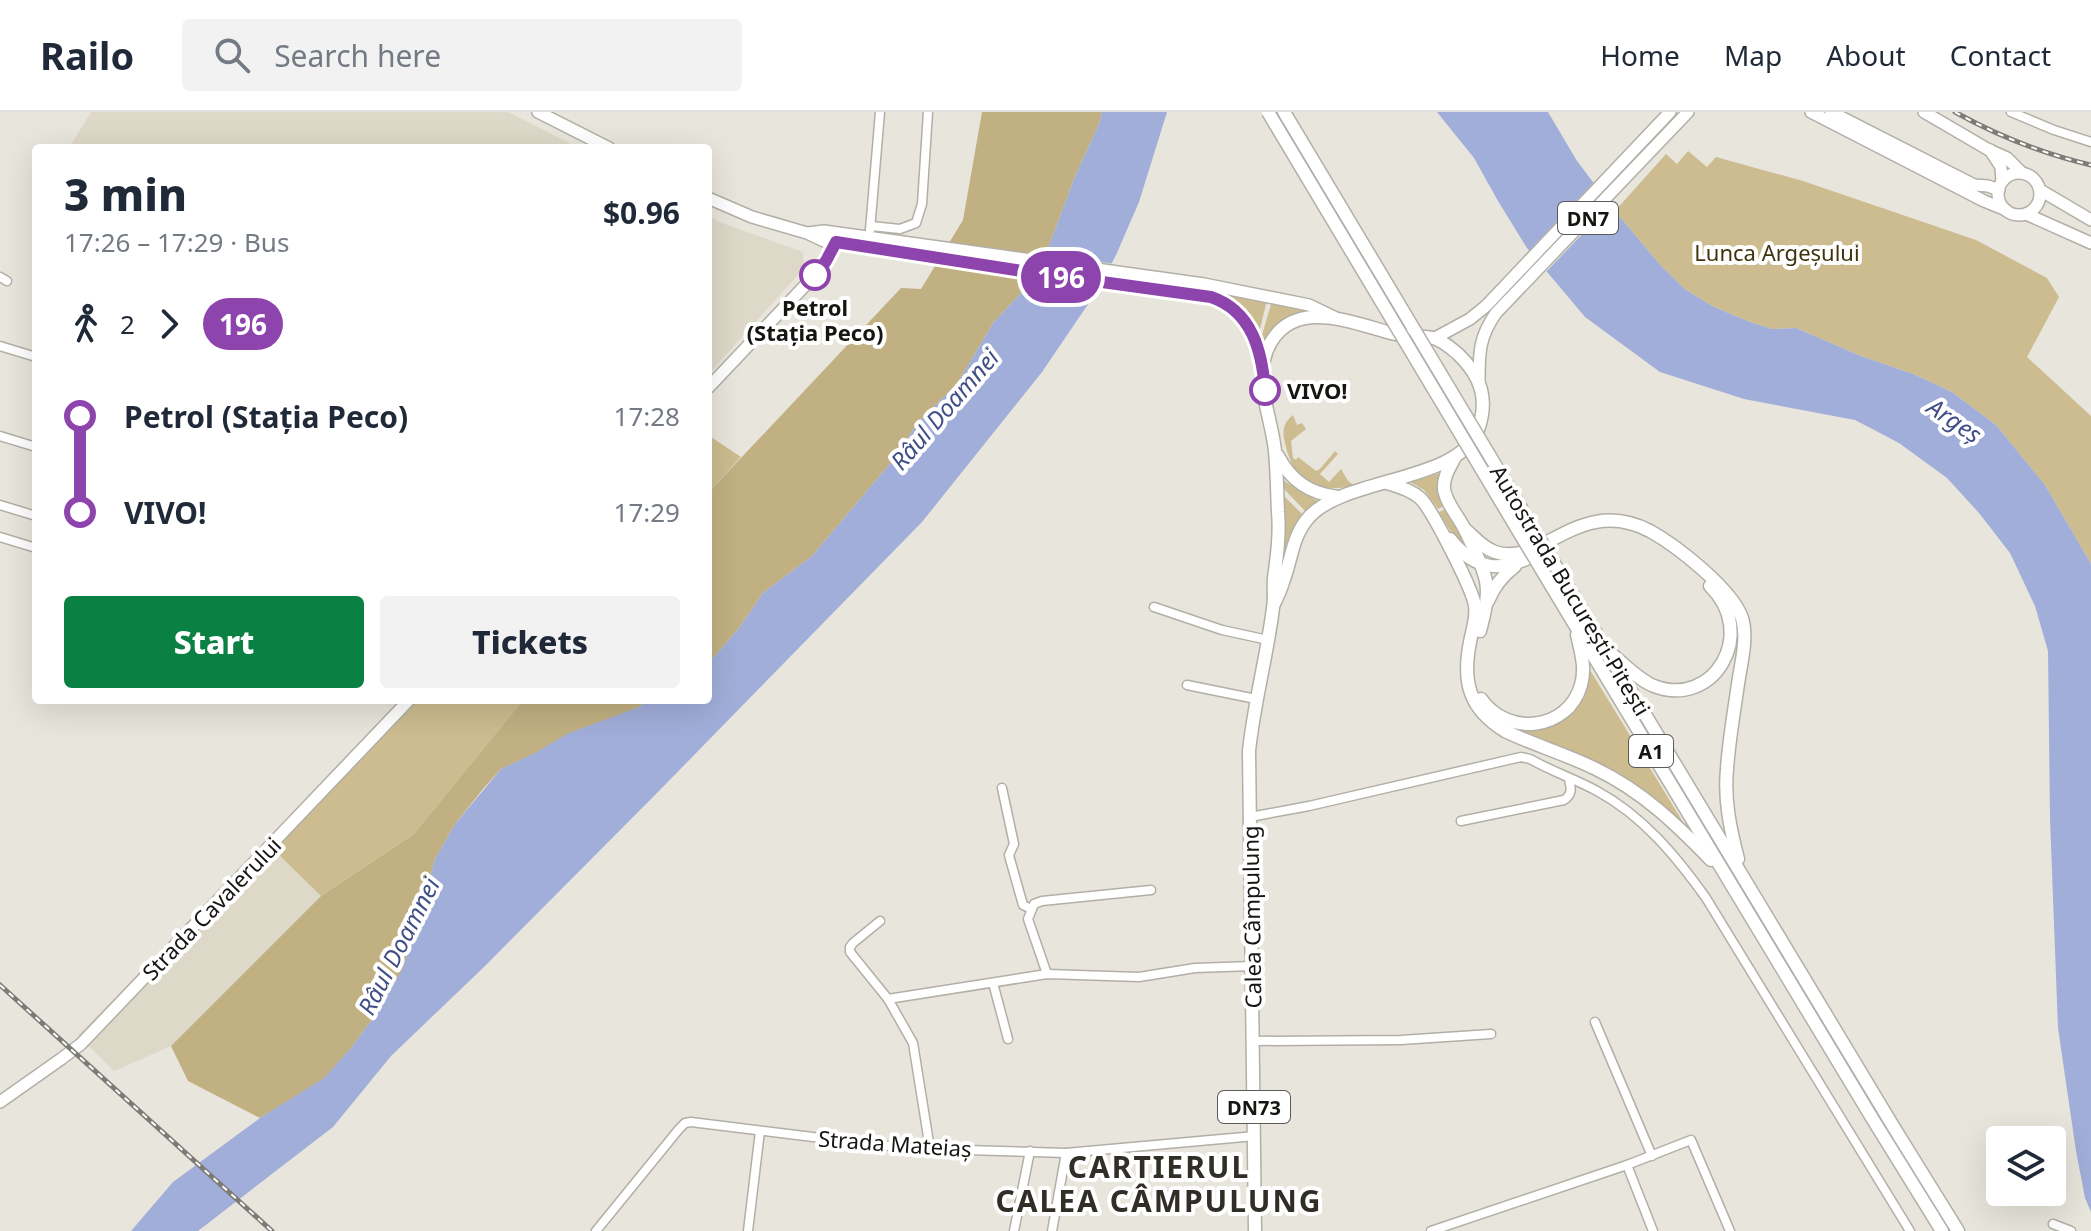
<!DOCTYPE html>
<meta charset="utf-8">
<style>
:root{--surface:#fff;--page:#f2f2f3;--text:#1f2937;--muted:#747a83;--line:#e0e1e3;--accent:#0b8043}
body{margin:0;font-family:"Noto Sans",sans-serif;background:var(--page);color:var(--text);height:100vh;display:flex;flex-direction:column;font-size:30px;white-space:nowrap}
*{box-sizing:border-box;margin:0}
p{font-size:26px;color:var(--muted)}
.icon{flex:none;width:44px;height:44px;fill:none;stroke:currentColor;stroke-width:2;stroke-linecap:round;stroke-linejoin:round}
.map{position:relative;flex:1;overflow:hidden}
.drawer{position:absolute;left:32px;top:32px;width:680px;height:560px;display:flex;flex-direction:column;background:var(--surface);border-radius:8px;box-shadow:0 8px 32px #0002}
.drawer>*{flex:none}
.badge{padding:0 16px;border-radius:26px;font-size:28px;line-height:52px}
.controls{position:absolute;left:1986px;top:1014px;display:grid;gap:16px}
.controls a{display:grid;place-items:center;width:80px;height:80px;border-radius:8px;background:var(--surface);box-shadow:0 8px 32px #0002;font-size:40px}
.map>.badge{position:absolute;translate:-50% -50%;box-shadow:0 0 0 4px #fff}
.legs{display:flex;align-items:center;gap:12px;height:88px;padding:0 32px;font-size:26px}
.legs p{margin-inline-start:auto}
.summary{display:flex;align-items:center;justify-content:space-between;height:136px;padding:0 32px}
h1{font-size:44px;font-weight:800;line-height:60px}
.cta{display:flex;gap:16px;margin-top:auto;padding:16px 32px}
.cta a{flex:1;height:92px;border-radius:8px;background:var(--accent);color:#fff;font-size:32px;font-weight:800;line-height:92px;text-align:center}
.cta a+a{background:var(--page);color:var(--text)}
ul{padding:0 32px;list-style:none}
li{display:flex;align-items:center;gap:28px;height:96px;font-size:30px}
li i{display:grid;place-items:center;width:12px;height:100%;margin:0 10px;background:currentColor}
li i::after{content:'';width:20px;height:20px;margin:-10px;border:6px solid;border-radius:50%;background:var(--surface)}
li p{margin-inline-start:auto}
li:first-child i{background:linear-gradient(#0000 50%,currentColor 0)}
li:last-child i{background:linear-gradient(currentColor 50%,#0000 0)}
header{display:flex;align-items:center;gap:48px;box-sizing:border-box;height:112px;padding:0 40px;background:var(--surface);border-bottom:2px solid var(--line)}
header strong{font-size:38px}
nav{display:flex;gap:44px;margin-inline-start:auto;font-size:28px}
.search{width:560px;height:72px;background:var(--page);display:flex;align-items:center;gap:20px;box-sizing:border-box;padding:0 28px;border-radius:8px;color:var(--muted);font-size:30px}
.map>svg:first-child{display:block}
.built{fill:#ded8c8}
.green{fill:#ccbc8f}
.forest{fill:#c1b082}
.water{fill:#a1aed9}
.pier{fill:#e8e5dc}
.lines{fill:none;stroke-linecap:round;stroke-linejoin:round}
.minor-casing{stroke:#b2afa6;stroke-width:11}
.major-casing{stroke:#b2afa6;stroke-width:14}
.highway-casing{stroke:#b2afa6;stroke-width:15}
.minor{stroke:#fff;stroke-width:8}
.major{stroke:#fff;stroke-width:11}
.highway{stroke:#fff;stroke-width:12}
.rail-casing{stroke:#7d7b75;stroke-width:5}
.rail{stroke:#fff;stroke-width:2;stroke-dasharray:6;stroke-linecap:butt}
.highway-bridge-casing{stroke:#b2afa6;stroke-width:15;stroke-linecap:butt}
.highway-bridge{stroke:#fff;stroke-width:12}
.line-1-casing{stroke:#fff;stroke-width:18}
.line-1{stroke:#8e44ad;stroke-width:12}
.stop-1-dot{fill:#fff;stroke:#8e44ad;stroke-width:4}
.labels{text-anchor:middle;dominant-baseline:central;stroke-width:8;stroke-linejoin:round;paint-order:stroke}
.shield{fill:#fff;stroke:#5c5b59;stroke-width:2}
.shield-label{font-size:20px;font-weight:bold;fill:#161512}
.park-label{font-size:22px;fill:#40330e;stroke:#fff}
.stop-label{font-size:22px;font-weight:bold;fill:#161512;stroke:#fff}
.street-label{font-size:22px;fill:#161512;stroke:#fff}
.water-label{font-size:24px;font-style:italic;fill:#414f87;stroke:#fff}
.district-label{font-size:30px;font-weight:bold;letter-spacing:2px;fill:#312e27;stroke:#fff}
</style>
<header>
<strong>Railo</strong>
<div class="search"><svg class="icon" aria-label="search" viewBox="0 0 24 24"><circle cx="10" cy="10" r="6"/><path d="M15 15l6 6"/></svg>Search here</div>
<nav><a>Home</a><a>Map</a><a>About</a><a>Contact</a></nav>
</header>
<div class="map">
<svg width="2091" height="1119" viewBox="0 0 2091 1119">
<rect width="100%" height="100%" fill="#e8e5dc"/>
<g class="built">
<path d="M91,0H508L579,36H69Z"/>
<path d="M708,104L719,110L803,140L804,156L708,263Z"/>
<path d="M268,732L321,784L171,934L114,959L78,923Z"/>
</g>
<g class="green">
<path d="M1688,39L1707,55L1716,45L1803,69L1976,128L2047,166L2059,185L2027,245L2091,304V452L2045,373L1996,313L1952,280L1913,262L1861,244L1796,216L1772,217L1750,210L1714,195L1686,178L1662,155L1615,99L1666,42L1677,52Z"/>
<path d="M1185,174L1267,188L1260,217C1250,199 1236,186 1216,181C1205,179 1193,178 1185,174Z"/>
<path d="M1272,189L1309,197C1290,204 1275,211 1264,229L1262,223Z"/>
<path d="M1293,303L1297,313L1302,311L1306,317L1291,329L1293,346L1296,348L1298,345L1316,359L1320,357L1335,339L1338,342L1320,362L1329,370L1341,357L1348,369L1355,374C1316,381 1294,371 1285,331C1282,319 1283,311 1293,303Z"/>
<path d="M708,323L741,345L708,381Z"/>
<path d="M1440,361L1437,381L1444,394L1438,397L1424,378L1410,370Z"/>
<path d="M1283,368L1301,380L1320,390L1306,400L1284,377Z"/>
<path d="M1284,384L1303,403L1291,420L1285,437Z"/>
<path d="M1446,397L1472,442C1458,430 1448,417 1439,400Z"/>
<path d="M1585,550L1686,715L1659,694L1500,610L1564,604Z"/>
<path d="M400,588H523L414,722L321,784L268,732L301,692Z"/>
</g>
<g class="forest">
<path d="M982,0H1102L1099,12L1076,62L1047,139L1021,181L993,211L957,272L917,311L899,341L812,444L763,481L739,516L715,544L708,549V381L901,176L921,177L963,108Z"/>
<path d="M523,588H649L639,595L501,657L483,677L455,712L435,747L415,821L402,859L379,898L351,936L325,966L260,1006L188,969L171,934L321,784L414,722Z"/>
</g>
<g class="water">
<path d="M1102,0H1167L1139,90L1116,143L1097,179L1042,260L922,410L655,683L484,855L391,944L333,1015L198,1119H131L173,1070L260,1006L324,966L351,936L379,898L402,858L415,821L435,747L455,712L501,657L535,641L569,621L639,595L649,588H708V549L715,544L739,516L763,481L812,444L899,341L917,311L957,272L993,211L1021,181L1047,139L1076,62L1099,12Z"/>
<path d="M1437,0H1548L1577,49L1615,99L1662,155L1686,178L1714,195L1750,210L1772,217L1796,216L1861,244L1913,262L1952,280L1996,313L2045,373L2091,452V1100L2085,1086L2076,1039L2058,916L2050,707L2048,539L2035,494L2010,441L1979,401L1947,366L1899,331L1855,308L1744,287L1660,260L1585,205L1527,136L1498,89L1474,46Z"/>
</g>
<g class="pier">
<path d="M1596,68L1613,90L1544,162L1527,141Z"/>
<path d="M1041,142L1115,152L1101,179L1024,168Z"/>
</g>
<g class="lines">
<g class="minor-casing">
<g id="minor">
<path d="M2011,0L2054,18L2091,30"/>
<path d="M871,114L900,117L916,111L922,92L928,0"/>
<path d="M870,118L880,0"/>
<path d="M0,165L7,169"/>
<path d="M0,234L36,245"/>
<path d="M0,324L36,335"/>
<path d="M0,393L36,404"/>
<path d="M0,425L36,436"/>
<path d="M1154,495L1222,518L1268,528"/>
<path d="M1187,573L1256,587"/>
<path d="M1002,676L1014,732L1009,743L1010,747L1023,793L1031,797"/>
<path d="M1250,705L1309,694L1521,645L1530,647C1551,659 1575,667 1597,679C1643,704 1676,744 1706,786L1910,1119"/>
<path d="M1461,709L1564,688C1573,682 1571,676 1569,667"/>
<path d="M880,809L853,831L850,835V840L888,887L913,931L930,1037"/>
<path d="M1047,862L1028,807L1034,792L1042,789L1151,778"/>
<path d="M993,871L1008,927"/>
<path d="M888,887L1047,862L1139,865L1195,856L1252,854"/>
<path d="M1595,910L1652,1044"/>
<path d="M1253,929L1401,928L1491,922"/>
<path d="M1627,1053L1653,1119"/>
<path d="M2053,1112L2071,1119"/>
<path d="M596,1119L679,1017L685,1011L691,1010L878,1033L930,1037L1066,1041L1255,1024"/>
<path d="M748,1119L760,1019"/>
<path d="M1014,1119L1030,1039"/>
<path d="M1052,1119L1066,1041"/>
<path d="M1431,1119L1627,1053L1691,1028L1730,1119"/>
</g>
</g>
<g class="major-casing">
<g id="major">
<path d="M538,0L609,36"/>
<path d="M1811,0L1984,89L2006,98"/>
<path d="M1831,0L1974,73L1988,74L1999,78"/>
<path d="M1924,0L1989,38L2007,46L2022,61"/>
<path d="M1990,38L2001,55L2002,70"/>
<circle cx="2019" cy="82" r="21"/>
<path d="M2040,78L2091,108"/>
<path d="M708,86L752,105L807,121L824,129L1022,159L1211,185C1245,196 1255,223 1262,255"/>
<path d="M2026,102L2091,131"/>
<path d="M808,121L824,119L1204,172L1309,193L1334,205"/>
<path d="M1435,226L1470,207L1486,194L1670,0"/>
<path d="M1479,269C1479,241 1479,225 1496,201L1688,0"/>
<path d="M708,276L815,163L826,149L837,126"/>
<path d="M0,990L61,947L81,932L409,588"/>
</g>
</g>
<g class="highway-casing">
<g id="highway">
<path d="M1284,0L1415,219"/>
<path d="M1278,344C1291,369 1309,381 1338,385"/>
<path d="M1454,347C1449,356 1443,366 1444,377C1446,391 1458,404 1464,416C1471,430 1483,454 1486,469C1489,486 1484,503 1480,519"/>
<path d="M1387,371C1398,374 1411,378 1420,386C1432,397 1473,478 1475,494C1477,506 1472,519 1470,530C1462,570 1469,597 1505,619C1534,633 1566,642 1596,657C1642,679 1676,712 1711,748"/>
<path d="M1466,418C1475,426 1483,436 1495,440C1542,456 1579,382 1650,419C1677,434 1732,477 1742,506C1748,526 1741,551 1738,572C1734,600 1729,628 1727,657C1724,688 1730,716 1738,747"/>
<path d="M1450,427C1477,461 1503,460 1539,441"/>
<path d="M1564,468L1893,1014L1958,1119"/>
<path d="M1552,475L1872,1006L1942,1119"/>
<path d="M1488,489C1494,474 1502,464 1515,454"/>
<path d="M1614,544C1626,554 1639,568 1654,574C1713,597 1759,522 1710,474"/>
<path d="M1481,587C1507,625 1568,619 1581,573C1586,556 1581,540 1577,523"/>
<path d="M1255,1119L1249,639C1254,591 1267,544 1273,496C1275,486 1273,476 1274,466C1277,444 1280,422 1278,400C1277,380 1277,359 1275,339C1272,307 1254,270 1267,238C1290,184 1350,210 1391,221C1405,225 1419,223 1433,226C1442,228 1451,236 1458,242C1481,264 1489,287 1478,318C1459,370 1347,365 1310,404C1292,423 1292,447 1283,470C1281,478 1277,485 1274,492"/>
</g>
</g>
<use href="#minor" class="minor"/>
<use href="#major" class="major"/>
<use href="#highway" class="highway"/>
<g class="rail-casing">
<g id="rail">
<path d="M1955,0C1998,24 2044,42 2091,53"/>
<path d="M0,873L272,1119"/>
</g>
</g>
<use href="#rail" class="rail"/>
<g class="highway-bridge-casing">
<g id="highway-bridge">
<path d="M1268,0L1552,475"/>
<path d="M1415,219L1564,468"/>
</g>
</g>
<use href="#highway-bridge" class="highway-bridge"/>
</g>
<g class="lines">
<g class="line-1-casing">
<path id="line-1" d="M815,163L826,149L836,130L1022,159L1211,185C1252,199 1262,239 1265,278"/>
</g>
<use href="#line-1" class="line-1"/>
</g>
<g class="stop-1-dot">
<circle cx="815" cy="163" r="14"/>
<circle cx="1265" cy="278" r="14"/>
</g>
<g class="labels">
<g class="shield">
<rect x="1558" y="90" width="60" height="32" rx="6"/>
<rect x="1629" y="623" width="44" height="32" rx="6"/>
<rect x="1218" y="979" width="72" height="32" rx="6"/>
</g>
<g class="shield-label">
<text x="1588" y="106">DN7</text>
<text x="1651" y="639">A1</text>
<text x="1254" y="995">DN73</text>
</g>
<g class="park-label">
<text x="1777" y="140">Lunca Argeșului</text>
</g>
<g class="stop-label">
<text x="815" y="195">Petrol<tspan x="815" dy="25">(Stația Peco)</tspan></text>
<text x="1287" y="278" text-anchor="start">VIVO!</text>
</g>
<g class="street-label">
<text transform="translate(1571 478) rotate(59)">Autostrada București-Pitești</text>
<text transform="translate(211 796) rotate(-46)">Strada Cavalerului</text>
<text transform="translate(1251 805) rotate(-91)">Calea Câmpulung</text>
<text transform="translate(895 1031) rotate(4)">Strada Mateiaș</text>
</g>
<g class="water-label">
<text transform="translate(944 297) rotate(-49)">Râul Doamnei</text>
<text transform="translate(1955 308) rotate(34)">Argeș</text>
<text transform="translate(398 834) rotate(-63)">Râul Doamnei</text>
</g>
<g class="district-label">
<text x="1159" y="1054">CARTIERUL<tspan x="1159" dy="34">CALEA CÂMPULUNG</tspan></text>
</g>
</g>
</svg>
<div class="controls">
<a><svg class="icon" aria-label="layers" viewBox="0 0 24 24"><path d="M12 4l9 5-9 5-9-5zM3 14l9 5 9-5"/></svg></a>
</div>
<b class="badge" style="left:1061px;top:165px;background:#8e44ad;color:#fff">196</b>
<section class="drawer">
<div class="summary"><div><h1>3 min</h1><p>17:26 – 17:29 · Bus</p></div><b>$0.96</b></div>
<div class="legs"><svg class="icon" aria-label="walk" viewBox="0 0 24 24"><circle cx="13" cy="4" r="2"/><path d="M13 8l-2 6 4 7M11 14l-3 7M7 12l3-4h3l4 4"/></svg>2<svg class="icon" aria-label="forward" viewBox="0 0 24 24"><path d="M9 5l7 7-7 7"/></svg><b class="badge" style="background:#8e44ad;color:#fff">196</b></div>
<ul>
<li><i style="color:#8e44ad"></i><b>Petrol (Stația Peco)</b><p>17:28</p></li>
<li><i style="color:#8e44ad"></i><b>VIVO!</b><p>17:29</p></li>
</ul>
<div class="cta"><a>Start</a><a>Tickets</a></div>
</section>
</div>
